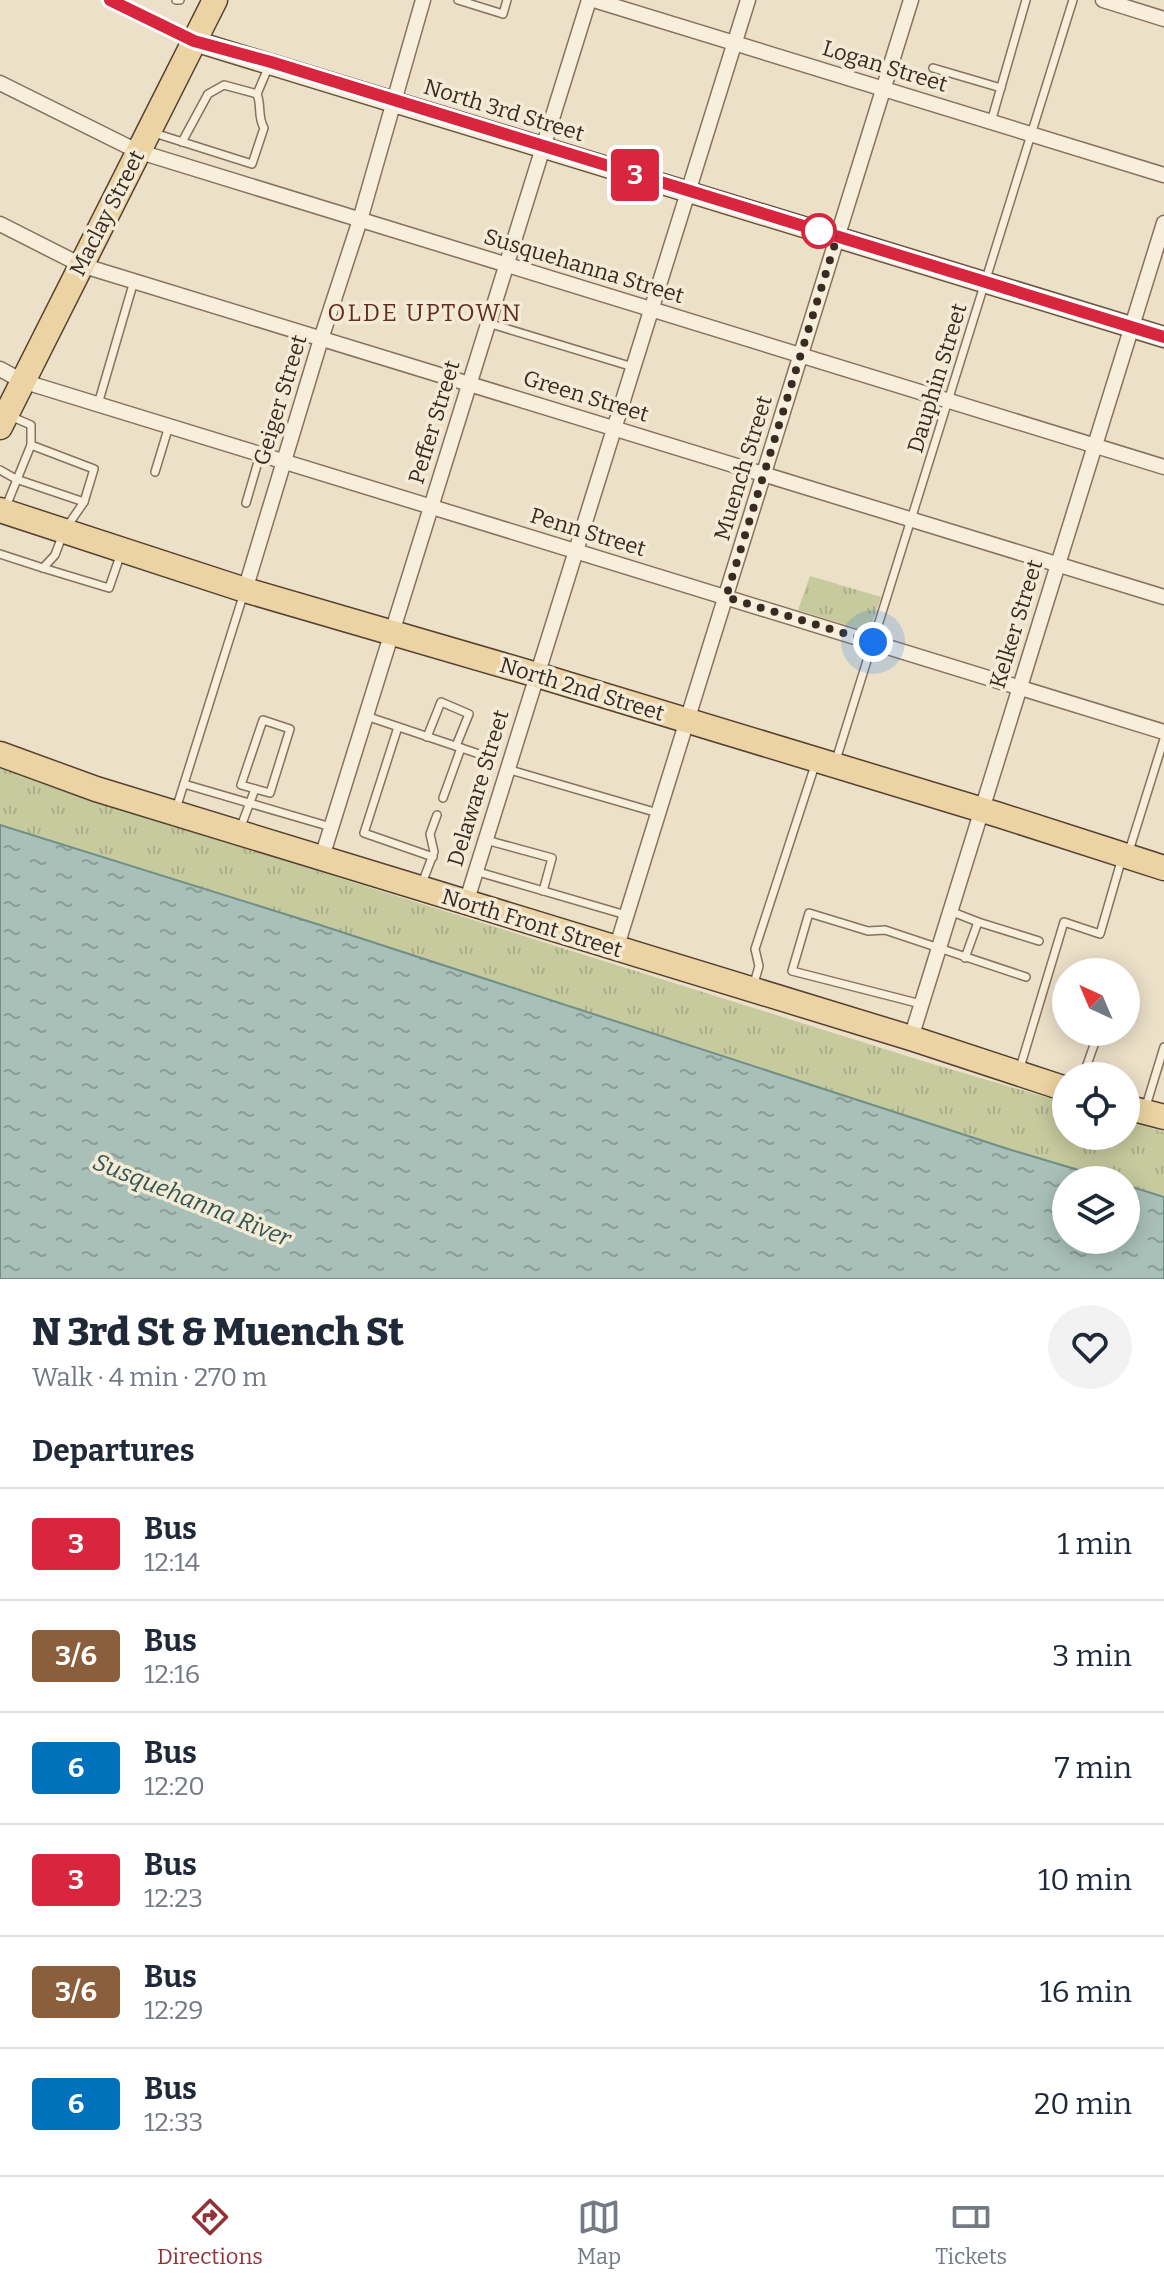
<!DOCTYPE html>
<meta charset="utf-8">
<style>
:root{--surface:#fff;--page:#f2f2f3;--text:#1f2937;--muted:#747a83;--line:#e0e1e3;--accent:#923236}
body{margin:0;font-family:Bitter,serif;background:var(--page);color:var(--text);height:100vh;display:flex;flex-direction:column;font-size:30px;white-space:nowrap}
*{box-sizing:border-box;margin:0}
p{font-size:26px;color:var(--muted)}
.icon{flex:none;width:44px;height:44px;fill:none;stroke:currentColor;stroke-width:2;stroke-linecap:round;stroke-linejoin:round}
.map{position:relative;height:1279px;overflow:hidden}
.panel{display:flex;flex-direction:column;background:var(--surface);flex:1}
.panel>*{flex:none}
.badge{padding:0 16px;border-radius:6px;font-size:28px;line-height:52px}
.needle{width:52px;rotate:316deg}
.buttons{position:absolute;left:1052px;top:958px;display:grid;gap:16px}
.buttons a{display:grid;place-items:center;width:88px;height:88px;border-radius:50%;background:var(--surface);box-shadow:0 4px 20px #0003;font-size:40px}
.you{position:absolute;width:40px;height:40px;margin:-20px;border:6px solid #fff;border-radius:50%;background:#1a73e8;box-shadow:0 0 0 12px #1a73e833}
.map>.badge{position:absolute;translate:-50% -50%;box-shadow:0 0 0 4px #fff}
h2{padding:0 32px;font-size:30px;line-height:72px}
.round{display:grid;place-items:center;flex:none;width:84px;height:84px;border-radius:42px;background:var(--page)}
.summary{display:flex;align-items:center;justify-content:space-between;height:136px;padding:0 32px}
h1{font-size:38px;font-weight:800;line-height:60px}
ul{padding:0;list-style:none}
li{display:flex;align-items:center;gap:24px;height:112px;padding:0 32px;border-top:2px solid var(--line)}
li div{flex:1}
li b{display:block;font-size:30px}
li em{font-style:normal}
li .badge{min-width:88px;font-weight:700;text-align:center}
.tabs{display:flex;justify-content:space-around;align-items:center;height:112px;border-top:2px solid var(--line);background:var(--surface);font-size:22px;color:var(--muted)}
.tabs a{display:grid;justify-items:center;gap:4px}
.tabs .current{color:var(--accent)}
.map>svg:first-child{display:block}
.park{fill:url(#park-tufts)}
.water{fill:url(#water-ripples);stroke:#708f86;stroke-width:2}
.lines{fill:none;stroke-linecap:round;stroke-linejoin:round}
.lane-casing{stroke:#87725e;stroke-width:10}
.street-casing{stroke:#87725e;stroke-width:17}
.secondary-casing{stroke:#695441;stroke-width:23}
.primary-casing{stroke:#554132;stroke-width:27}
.lane{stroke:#f7eedb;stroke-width:7}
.street{stroke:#f7eedb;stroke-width:14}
.secondary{stroke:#f7eedb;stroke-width:20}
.primary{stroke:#ecd3a3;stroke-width:24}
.line-casing{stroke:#fff;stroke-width:18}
.line{stroke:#d7263d;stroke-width:12}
.walk{stroke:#382b21;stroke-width:8;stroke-dasharray:0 14.4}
.stop-dot{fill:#fff;stroke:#d7263d;stroke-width:4}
.labels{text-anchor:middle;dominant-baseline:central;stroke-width:7;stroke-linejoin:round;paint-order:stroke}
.street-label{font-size:22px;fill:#382b21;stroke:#f4ebd7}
.neighbourhood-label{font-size:24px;letter-spacing:2px;fill:#622e23;stroke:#f4ebd7}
.water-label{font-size:24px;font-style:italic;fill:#315753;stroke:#f4ebd7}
</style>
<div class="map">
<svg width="1164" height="1279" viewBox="0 0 1164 1279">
<defs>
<pattern id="park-tufts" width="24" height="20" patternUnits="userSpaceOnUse" patternTransform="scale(2)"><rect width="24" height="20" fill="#c6ca9d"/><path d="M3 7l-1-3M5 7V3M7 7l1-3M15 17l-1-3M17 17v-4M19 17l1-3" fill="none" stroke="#abae87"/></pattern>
<pattern id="water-ripples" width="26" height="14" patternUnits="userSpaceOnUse" patternTransform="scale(2)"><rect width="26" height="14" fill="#a9c0b9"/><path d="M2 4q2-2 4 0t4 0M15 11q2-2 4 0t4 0" fill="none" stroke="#8b9c96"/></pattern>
</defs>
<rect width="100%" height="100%" fill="#ece0c8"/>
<g class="park">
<path d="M810,576L881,597L869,632L798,610Z"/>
<path d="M0,768L56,789L170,825L926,1062L1066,1103V1136H1126V1120L1164,1132V1197L1126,1185V1180H1112L1008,1149L320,925L0,825Z"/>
</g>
<path class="water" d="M0,825L320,925L1008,1149L1112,1180H1066V1240H1126V1185L1164,1197V1279H0Z"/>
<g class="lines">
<g class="lane-casing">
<g id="lane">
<path d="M176,0H180"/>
<path d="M458,0L503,14L507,0"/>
<path d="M933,68L1001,88"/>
<path d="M991,122L1026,0"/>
<path d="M151,132L252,164L264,128C257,116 262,106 257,94L268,68"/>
<path d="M182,142L208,94L224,85L257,94"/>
<path d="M488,323L633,367"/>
<path d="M98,404L134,281"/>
<path d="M31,445L94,469L84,502"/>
<path d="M0,470L16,479L84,502L64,531L55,555L43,568L0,554"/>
<path d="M155,472L169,426"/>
<path d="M246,503L260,455"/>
<path d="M5,509L31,445V425L10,416"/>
<path d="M43,568L109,588L120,556"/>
<path d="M366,716L491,758"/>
<path d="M263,720L290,729L270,793L241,785Z"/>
<path d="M398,727L364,833L433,857"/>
<path d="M427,737L441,702L469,714L456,746"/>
<path d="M836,760L1073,0"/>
<path d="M507,769L658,813"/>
<path d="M184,784L331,827"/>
<path d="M443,798L461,748"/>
<path d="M176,809L243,596"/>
<path d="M240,829L255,789"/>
<path d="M486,840L552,858L543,891"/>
<path d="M1129,851L1164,739"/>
<path d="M475,871L626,915"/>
<path d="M421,886L434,852L430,834L437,815"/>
<path d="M950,911L978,922L965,958"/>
<path d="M978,922L1039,941"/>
<path d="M753,987L759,966L755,949L816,762"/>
<path d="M921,1004L792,971L809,913L868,931L885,930L1026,977"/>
<path d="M1019,1071L1064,922L1100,934L1122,858"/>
<path d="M1083,1076L1094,1045"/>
<path d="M1146,1106L1164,1047"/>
</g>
</g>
<g class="street-casing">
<g id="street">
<path d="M110,0L194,41"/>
<path d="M594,0L1164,175"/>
<path d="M1103,0L1164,19"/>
<path d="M0,83L137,151L1164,467"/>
<path d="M0,224L81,265L1164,597"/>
<path d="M0,369L22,381L1164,732"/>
<path d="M245,590L321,339L360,220L423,0"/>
<path d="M322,857L589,0"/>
<path d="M466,903L748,0"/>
<path d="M616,949L911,0"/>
<path d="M911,1038L1164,223"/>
</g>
</g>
<g class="secondary-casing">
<path id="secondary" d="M194,41L1164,337"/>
</g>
<g class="primary-casing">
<g id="primary">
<path d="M0,427L215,0"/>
<path d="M0,510L245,590L537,675L999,815L1164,868"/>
<path d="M0,754L96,789L911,1038L1066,1089"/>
<path d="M1126,1107L1164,1117"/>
</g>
</g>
<use href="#lane" class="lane"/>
<use href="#street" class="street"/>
<use href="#secondary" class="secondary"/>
<use href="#primary" class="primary"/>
</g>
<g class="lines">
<g class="line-casing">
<path id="line" d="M110,0L194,41L271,62L1164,337"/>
</g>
<use href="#line" class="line"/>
<path class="walk" d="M819,231L837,237L726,597L873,642"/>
</g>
<circle class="stop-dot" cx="819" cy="231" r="16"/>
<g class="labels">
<g class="street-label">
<text transform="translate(885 66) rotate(17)">Logan Street</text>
<text transform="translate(504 110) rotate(17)">North 3rd Street</text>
<text transform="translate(107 213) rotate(-63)">Maclay Street</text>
<text transform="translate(584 266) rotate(17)">Susquehanna Street</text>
<text transform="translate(937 378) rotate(-73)">Dauphin Street</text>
<text transform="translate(586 396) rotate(17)">Green Street</text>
<text transform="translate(280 400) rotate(-73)">Geiger Street</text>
<text transform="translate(434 422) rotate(-73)">Peffer Street</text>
<text transform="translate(743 468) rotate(-73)">Muench Street</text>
<text transform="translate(588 532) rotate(17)">Penn Street</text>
<text transform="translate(1016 624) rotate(-73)">Kelker Street</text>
<text transform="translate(582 689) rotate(17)">North 2nd Street</text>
<text transform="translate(478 788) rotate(-73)">Delaware Street</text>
<text transform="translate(532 923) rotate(17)">North Front Street</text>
</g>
<g class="neighbourhood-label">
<text x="425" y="313">OLDE UPTOWN</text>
</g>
<g class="water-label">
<text transform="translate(192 1200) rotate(22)">Susquehanna River</text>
</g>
</g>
</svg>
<div class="buttons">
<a><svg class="needle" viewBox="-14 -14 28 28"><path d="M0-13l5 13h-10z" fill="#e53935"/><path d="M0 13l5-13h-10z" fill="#747a83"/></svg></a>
<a><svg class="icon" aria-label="locate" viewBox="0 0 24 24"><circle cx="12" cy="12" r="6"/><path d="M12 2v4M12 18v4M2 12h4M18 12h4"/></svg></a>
<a><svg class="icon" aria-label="layers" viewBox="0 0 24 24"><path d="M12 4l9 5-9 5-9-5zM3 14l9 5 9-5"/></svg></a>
</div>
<div class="you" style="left:873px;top:642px"></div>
<b class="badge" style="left:635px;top:175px;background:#d7263d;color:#fff">3</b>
</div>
<section class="panel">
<div class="summary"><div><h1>N 3rd St &amp; Muench St</h1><p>Walk · 4 min · 270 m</p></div><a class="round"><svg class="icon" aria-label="heart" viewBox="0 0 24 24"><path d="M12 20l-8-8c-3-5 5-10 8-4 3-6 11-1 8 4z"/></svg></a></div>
<h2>Departures</h2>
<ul>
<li><span class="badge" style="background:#d7263d;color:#fff">3</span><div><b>Bus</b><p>12:14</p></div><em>1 min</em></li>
<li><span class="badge" style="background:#8b5e3c;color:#fff">3/6</span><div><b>Bus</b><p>12:16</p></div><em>3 min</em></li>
<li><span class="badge" style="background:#0072bc;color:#fff">6</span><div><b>Bus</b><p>12:20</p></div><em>7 min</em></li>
<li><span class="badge" style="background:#d7263d;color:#fff">3</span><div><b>Bus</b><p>12:23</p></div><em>10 min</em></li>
<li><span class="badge" style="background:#8b5e3c;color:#fff">3/6</span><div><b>Bus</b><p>12:29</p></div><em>16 min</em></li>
<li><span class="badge" style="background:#0072bc;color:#fff">6</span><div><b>Bus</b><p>12:33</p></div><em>20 min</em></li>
</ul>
</section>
<nav class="tabs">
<a class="current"><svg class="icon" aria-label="directions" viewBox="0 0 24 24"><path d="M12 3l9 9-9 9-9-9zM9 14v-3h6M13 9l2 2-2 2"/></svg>Directions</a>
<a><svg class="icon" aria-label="map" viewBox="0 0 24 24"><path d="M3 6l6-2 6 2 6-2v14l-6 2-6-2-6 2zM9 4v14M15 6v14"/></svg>Map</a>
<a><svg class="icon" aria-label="tickets" viewBox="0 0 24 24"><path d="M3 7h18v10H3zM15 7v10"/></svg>Tickets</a>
</nav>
